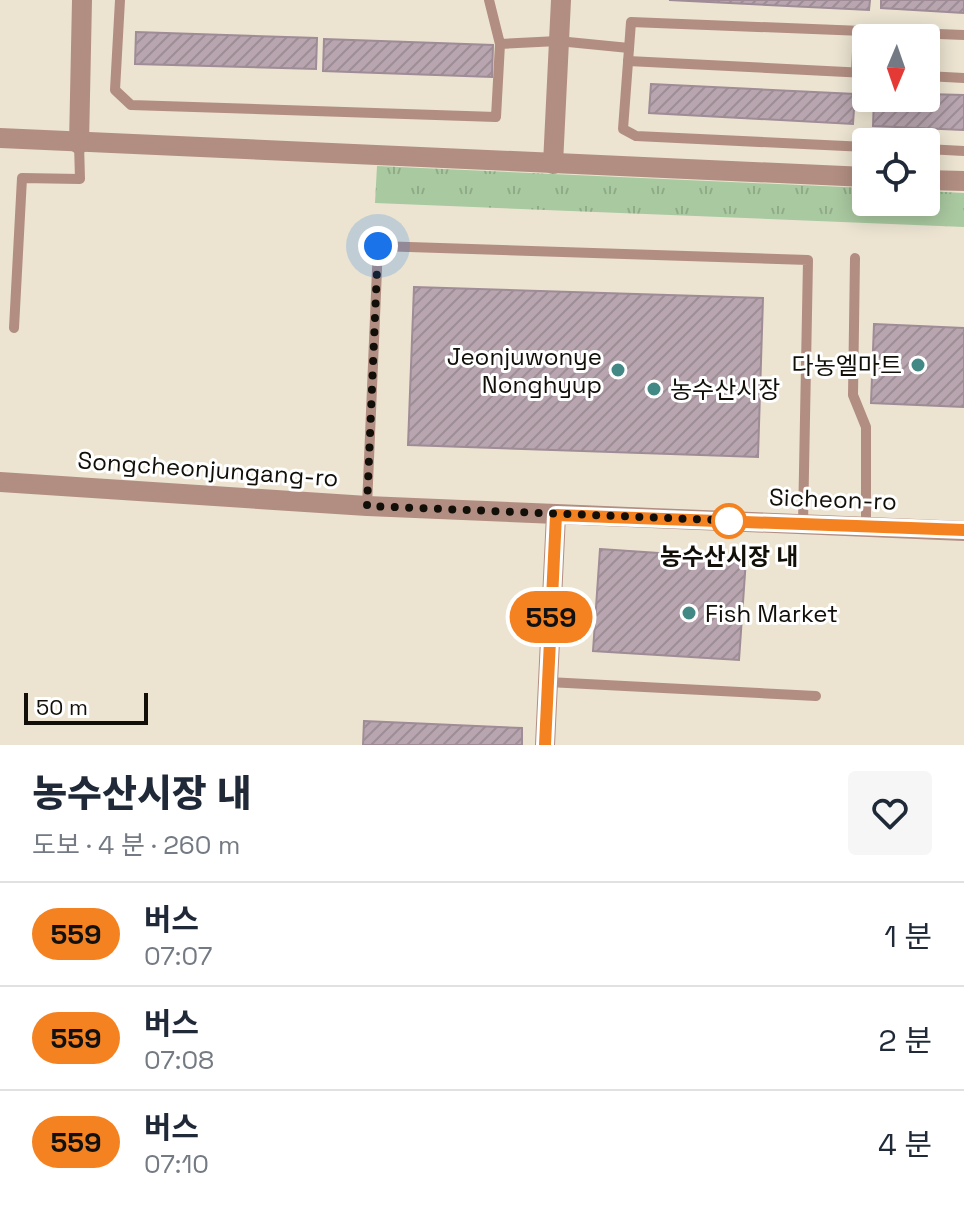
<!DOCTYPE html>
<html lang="ko">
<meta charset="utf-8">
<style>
:root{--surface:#fff;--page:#f6f6f7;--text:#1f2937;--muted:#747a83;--line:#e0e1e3}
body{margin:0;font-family:"Space Grotesk","Noto Sans KR",sans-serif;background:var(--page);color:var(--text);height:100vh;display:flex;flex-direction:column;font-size:30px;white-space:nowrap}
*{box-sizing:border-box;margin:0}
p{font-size:26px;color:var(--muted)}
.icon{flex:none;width:44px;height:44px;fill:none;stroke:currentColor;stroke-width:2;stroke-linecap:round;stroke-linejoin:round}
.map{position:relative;height:745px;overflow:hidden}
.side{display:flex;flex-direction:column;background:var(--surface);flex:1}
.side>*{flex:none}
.badge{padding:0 16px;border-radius:26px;font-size:28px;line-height:52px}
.needle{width:52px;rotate:182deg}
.controls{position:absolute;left:852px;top:24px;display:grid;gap:16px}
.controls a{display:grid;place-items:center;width:88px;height:88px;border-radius:8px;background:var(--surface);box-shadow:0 4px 20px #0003;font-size:40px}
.scale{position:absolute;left:24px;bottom:20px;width:124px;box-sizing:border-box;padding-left:8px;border:4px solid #120f09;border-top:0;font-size:22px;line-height:28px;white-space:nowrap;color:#120f09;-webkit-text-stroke:6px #fff;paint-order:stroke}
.you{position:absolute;width:40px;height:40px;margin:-20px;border:6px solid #fff;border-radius:50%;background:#1a73e8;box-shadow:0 0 0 12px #1a73e833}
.map>.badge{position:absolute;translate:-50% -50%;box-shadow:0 0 0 4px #fff}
.round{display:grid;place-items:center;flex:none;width:84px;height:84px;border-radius:8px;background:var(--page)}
.headline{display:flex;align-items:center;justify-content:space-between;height:136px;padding:0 32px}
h1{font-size:38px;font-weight:800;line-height:60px}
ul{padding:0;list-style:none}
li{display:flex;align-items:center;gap:24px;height:104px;padding:0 32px;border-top:2px solid var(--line)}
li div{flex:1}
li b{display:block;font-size:30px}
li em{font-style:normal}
li .badge{min-width:88px;font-weight:700;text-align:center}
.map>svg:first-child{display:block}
.park{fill:url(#park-tufts)}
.building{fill:url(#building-hatch);stroke:#9f8c96;stroke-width:2}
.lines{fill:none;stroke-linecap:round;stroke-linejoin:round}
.service{stroke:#b28e82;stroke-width:10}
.minor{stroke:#b28e82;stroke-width:20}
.line-casing{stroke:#fff;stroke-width:18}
.line{stroke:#f58220;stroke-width:12}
.walk{stroke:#120f09;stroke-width:8;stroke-dasharray:0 14.4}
.poi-dot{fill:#428985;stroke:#fff;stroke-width:3}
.stop-dot{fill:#fff;stroke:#f58220;stroke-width:4}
.labels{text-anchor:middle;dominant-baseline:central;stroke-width:6;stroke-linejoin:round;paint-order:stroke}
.poi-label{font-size:24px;fill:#120f09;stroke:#fff;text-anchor:end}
.street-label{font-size:24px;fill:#120f09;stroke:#fff}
.stop-label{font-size:24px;font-weight:bold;fill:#120f09;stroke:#fff}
</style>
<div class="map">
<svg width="964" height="745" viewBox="0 0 964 745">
<defs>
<pattern id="park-tufts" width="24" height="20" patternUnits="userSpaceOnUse" patternTransform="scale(2)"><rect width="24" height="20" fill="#a9c9a0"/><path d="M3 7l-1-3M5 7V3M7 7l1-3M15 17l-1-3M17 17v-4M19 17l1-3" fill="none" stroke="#90ab88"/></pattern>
<pattern id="building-hatch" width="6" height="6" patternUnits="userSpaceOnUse" patternTransform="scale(2)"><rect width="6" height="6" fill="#b8a5af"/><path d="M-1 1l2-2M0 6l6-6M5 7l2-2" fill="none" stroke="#9d8d95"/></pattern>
</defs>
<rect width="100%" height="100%" fill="#ece4d1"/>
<path class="park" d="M377,166L866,188V202H926V191L964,193V227L375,203Z"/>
<g class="building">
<path d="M669,0H870L869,10Z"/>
<path d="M881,0H964V13L881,8Z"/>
<path d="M136,32L317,38L316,69L135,64Z"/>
<path d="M324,39L493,45L492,77L323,71Z"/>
<path d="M651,84L855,94L853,124L649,113Z"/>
<path d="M926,94L964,95V130L873,126L874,98H926Z"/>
<path d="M414,287L763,298L758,457L408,445Z"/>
<path d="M874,324L964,328V407L871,403Z"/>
<path d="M600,549L746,559L739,660L593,651Z"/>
<path d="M364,721L522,728V745H363Z"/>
</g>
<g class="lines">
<g class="service">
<path d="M120,0L115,90L131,105L496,117L500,44"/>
<path d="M489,0L500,44L558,41L629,48"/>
<path d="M628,61L866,73"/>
<path d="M856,73L858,30"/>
<path d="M926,76L964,78"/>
<path d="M866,147L636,136L623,129L631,22L964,35"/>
<path d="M926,149L964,151"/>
<path d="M855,258L853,395L866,427V525"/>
<path d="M14,328L22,178L80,179L79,144"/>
<path d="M367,506L378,246L808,260L803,524"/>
<path d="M548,682L816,696"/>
</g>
<g class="minor">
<path d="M0,138L866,177"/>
<path d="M79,144L82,0"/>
<path d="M553,164L561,0"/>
<path d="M926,180L964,181"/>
<path d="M0,482L367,506L964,531"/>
<path d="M545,745L556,515"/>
</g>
</g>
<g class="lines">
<g class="line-casing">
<path id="line" d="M545,745L556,515L964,530"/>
</g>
<use href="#line" class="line"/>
<path class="walk" d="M378,246L367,506L741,521H729"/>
</g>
<g class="poi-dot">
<circle cx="918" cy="365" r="8"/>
<circle cx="618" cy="370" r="8"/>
<circle cx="654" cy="389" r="8"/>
<circle cx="689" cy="613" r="8"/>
</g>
<circle class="stop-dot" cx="729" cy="521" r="16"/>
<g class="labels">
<g class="poi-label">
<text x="602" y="356">Jeonjuwonye<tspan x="602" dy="28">Nonghyup</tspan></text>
<text x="902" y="365">다농엘마트</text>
<text x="670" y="389" text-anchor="start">농수산시장</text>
<text x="705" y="613" text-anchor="start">Fish Market</text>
</g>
<g class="street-label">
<text transform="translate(208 469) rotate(4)">Songcheonjungang-ro</text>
<text transform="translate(833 499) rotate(2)">Sicheon-ro</text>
</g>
<g class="stop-label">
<text x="729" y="556">농수산시장 내</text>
</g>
</g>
</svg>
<div class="controls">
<a><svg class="needle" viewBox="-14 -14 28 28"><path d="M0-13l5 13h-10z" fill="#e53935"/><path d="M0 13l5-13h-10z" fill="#747a83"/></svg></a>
<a><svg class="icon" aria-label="locate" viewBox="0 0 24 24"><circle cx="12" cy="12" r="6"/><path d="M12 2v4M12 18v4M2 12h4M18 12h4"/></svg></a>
</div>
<div class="scale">50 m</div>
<div class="you" style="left:378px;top:246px"></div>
<b class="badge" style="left:551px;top:617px;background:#f58220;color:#111">559</b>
</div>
<section class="side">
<div class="headline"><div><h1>농수산시장 내</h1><p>도보 · 4 분 · 260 m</p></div><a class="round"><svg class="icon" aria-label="heart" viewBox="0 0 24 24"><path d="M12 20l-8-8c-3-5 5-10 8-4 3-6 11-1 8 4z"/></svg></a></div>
<ul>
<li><span class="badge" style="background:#f58220;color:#111">559</span><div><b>버스</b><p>07:07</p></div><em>1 분</em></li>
<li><span class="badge" style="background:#f58220;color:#111">559</span><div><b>버스</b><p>07:08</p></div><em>2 분</em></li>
<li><span class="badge" style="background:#f58220;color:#111">559</span><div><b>버스</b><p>07:10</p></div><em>4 분</em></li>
</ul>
</section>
